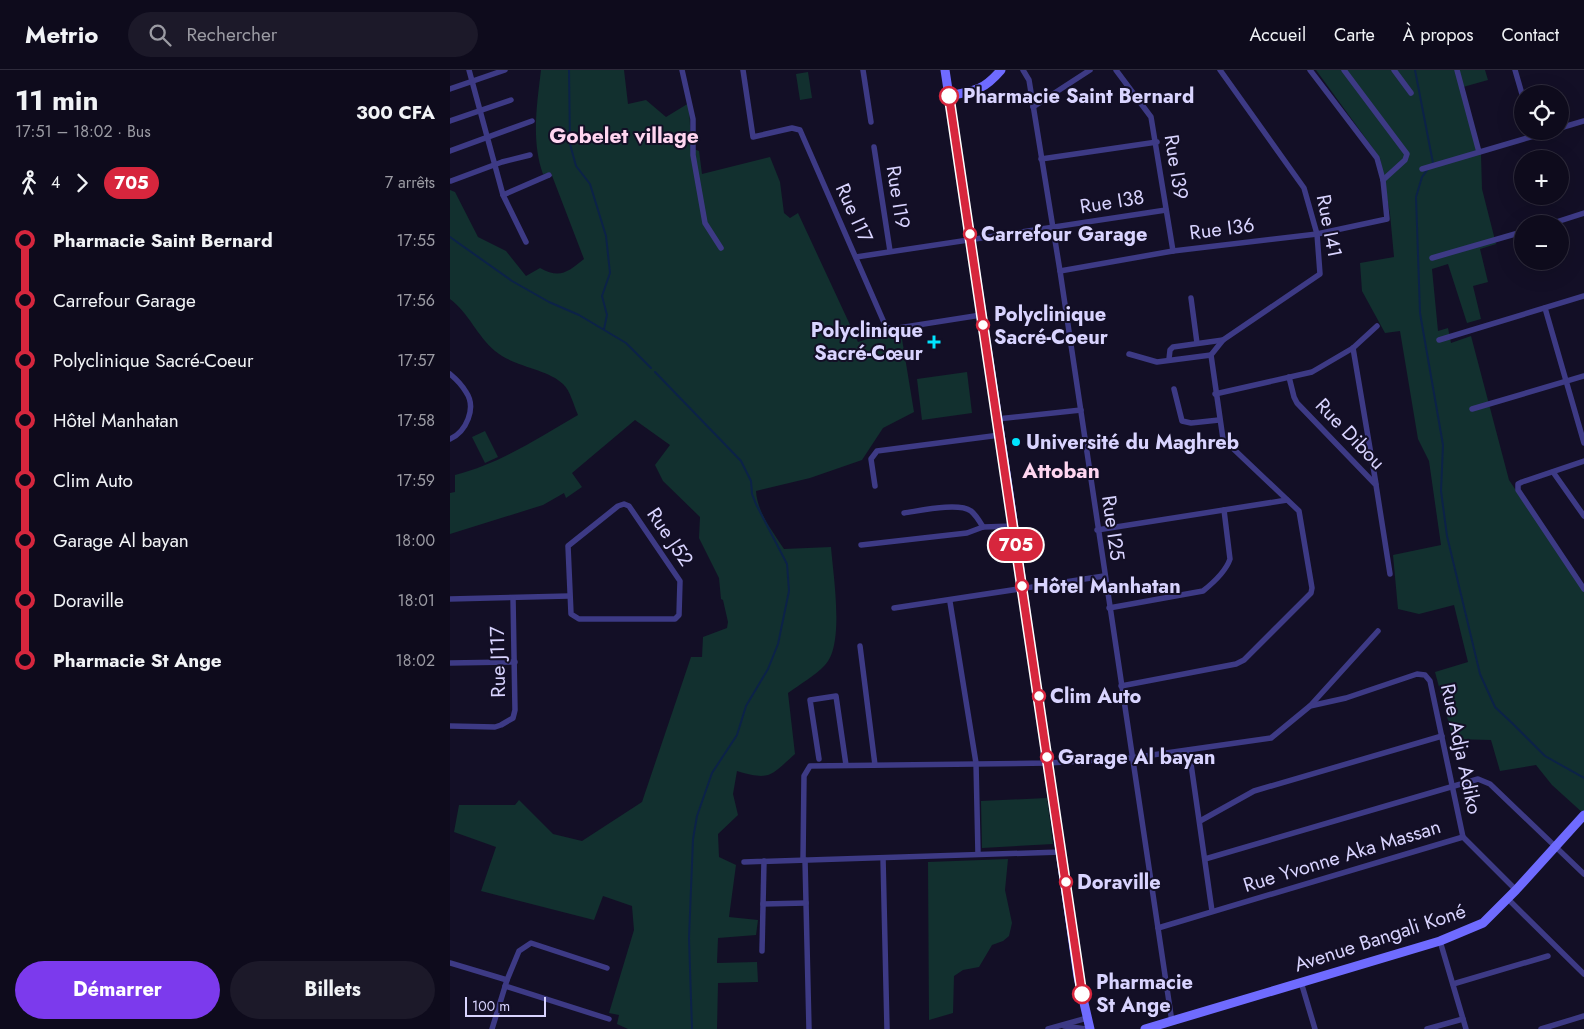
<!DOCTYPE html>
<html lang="fr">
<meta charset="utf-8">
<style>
:root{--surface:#0e0b1c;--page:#1c1929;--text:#f1f3f6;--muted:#9b9ba3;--line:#2e2b3b;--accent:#7c3aed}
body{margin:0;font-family:Jost,sans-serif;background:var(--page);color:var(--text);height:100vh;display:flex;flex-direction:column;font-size:19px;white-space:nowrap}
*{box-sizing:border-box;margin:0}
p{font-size:16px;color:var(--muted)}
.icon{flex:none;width:28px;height:28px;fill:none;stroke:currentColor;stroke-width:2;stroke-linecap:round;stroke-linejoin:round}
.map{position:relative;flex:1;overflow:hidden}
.panel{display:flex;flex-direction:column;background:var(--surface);width:450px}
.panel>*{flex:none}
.badge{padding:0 10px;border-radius:16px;font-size:18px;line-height:32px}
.fabs{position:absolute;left:1064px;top:15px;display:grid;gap:10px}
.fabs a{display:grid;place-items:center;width:55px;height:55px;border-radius:50%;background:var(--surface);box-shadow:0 5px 20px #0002,0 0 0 1px var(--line);font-size:25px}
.scale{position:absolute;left:15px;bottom:12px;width:81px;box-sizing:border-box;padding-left:5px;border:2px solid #d9d4ff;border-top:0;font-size:14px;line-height:18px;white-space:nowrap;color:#d9d4ff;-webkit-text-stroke:4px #130f26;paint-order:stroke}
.map>.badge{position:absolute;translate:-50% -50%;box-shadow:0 0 0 2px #fff}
.legs{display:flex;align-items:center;gap:8px;height:55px;padding:0 15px;font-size:16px}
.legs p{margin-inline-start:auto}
.headline{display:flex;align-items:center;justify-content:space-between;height:85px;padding:0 15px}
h1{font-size:28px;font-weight:700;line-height:38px}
.button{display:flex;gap:10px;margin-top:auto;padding:10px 15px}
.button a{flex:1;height:58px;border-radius:30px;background:var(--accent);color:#fff;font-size:20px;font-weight:700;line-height:58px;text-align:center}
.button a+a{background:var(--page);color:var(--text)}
ul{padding:0 15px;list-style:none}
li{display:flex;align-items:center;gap:18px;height:60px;font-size:19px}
li i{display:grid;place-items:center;width:8px;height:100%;margin:0 6px;background:currentColor}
li i::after{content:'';width:12px;height:12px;margin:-6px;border:4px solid;border-radius:50%;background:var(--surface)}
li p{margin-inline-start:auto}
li:first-child i{background:linear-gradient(#0000 50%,currentColor 0)}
li:last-child i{background:linear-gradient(currentColor 50%,#0000 0)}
header{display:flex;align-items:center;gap:30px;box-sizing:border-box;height:70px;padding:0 25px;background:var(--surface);border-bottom:1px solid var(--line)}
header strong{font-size:24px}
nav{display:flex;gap:28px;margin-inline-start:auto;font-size:18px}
.search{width:350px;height:45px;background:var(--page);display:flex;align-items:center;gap:12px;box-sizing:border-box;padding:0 18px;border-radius:28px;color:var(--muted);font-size:19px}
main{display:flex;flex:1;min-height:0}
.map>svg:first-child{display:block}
.green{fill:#12302f}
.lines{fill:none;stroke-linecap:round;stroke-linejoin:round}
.stream{stroke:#0c2248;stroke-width:2}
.street{stroke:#3d3a85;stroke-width:5.5}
.secondary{stroke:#6f6bff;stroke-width:9}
.line-1-casing{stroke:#fff;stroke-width:11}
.line-1{stroke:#d7263d;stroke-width:8}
.stop-1-dot{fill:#fff;stroke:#d7263d;stroke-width:2.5}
.poi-dot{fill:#00e5ff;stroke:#130f26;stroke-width:2}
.labels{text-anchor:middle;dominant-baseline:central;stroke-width:4;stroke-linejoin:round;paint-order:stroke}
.stop-label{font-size:20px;font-weight:bold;fill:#d9d4ff;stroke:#130f26;text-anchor:start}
.street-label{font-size:20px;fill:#d9d4ff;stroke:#130f26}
.poi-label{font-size:20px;font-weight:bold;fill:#d9d4ff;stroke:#130f26;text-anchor:end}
.neighbourhood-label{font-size:21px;font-weight:bold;fill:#ffd6f0;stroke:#130f26}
</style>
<header>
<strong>Metrio</strong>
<div class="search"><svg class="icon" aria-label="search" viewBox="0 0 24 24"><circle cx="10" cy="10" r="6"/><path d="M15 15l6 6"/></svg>Rechercher</div>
<nav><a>Accueil</a><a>Carte</a><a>À propos</a><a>Contact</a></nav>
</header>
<main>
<section class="panel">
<div class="headline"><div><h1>11 min</h1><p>17:51 – 18:02 · Bus</p></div><b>300 CFA</b></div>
<div class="legs"><svg class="icon" aria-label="walk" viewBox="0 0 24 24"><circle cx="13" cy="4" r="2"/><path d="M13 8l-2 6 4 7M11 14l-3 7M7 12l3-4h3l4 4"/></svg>4<svg class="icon" aria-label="forward" viewBox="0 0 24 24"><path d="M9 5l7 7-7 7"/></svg><b class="badge" style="background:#d7263d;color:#fff">705</b><p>7 arrêts</p></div>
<ul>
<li><i style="color:#d7263d"></i><b>Pharmacie Saint Bernard</b><p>17:55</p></li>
<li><i style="color:#d7263d"></i><span>Carrefour Garage</span><p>17:56</p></li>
<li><i style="color:#d7263d"></i><span>Polyclinique Sacré-Coeur</span><p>17:57</p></li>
<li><i style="color:#d7263d"></i><span>Hôtel Manhatan</span><p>17:58</p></li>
<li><i style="color:#d7263d"></i><span>Clim Auto</span><p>17:59</p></li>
<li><i style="color:#d7263d"></i><span>Garage Al bayan</span><p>18:00</p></li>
<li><i style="color:#d7263d"></i><span>Doraville</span><p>18:01</p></li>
<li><i style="color:#d7263d"></i><b>Pharmacie St Ange</b><p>18:02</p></li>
</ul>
<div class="button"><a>Démarrer</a><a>Billets</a></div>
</section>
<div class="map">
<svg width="1134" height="959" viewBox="0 0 1134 959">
<rect width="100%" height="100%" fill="#130f26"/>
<g class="green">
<path d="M91,0H174L178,34L196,30L216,47L239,33L241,78L249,81L252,104L320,87L330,112L334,143L340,148L348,143L408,272L433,264L452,269L464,342L433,358L412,390L360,408L306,421C307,442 323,462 334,479L381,477C383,504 395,575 375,595C365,606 350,614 338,623L345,684C320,706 321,711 287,701L283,724L288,745L268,764L269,787L286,795L279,847L308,850L306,865L268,868L267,893L307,892L308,912L268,913L267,959H178L167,954L169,945L159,943L184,860L182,836L153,826L144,850L31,821L46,777L4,762L9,735H65L69,730L103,764L132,771L192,732L241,587H252L253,567L277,558L278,552L273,530L271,529L269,508L249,468L250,447L213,411L205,395L220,375L185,350L122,403L132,417L116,428L114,423L93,435L0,464V423L5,422V405C50,394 88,368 128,345C124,336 120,320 113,314C98,299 64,297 45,281C27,266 19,243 0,229V120L5,122L28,167L56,181L76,206L90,198C110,209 118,202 134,189L101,103L93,104C81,71 87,34 91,0Z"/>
<path d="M866,0H1035L1038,10L1013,17L1031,85L1032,119L1046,174L1030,179L1038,212L1023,216L1031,249L1017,253L998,194L982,199L988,261L998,258L1001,273L1021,266L1059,410L1134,521V744L1102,715L1086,695L1050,701L1041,670L1003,669L985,602L1018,592L1004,535L969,544L948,539L943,485L991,475L979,391L968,369L950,261L935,263L912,221L910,193L944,187L940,144L930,88Z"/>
<path d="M358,2L362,28L350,30L346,4Z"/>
<path d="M517,302L522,343L472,350L467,309Z"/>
<path d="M35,361L48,387L35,393L22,367Z"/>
<path d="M597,728L603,774L532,778L531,731Z"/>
<path d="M558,789L555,820L562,853L559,866L553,871L542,875L529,897L513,900L504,906L503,943L479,950L478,792Z"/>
</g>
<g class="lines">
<g class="stream">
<path d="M119,0L120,74L126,96L140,114L156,166L160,203L152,226L157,245L154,259"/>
<path d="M965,0L983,93"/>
<path d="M978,99L972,107L966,127L970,243L993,375L991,421L997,466L1030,604L1045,637L1063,654L1095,686L1134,708"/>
<path d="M0,167L62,211L99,232L129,245L176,273L201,298"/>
<path d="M205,302L291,391L301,411L302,424L306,434L337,494L339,521L328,574L318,599L296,636L287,665L262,703L247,746L243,769L239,868L242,959"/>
</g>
<g class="street">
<path d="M19,0L53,125L76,172"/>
<path d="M232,0L243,49V85L255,153L271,178"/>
<path d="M293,0L303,67L342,58L350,60L436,257L442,259L531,245"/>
<path d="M413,0L421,52"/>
<path d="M573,0L579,10L610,201L722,952"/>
<path d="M666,0L701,47L723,181"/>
<path d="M894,0L957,84L955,90L933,110"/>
<path d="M944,0L961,23"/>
<path d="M1007,0L1029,82"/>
<path d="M1065,0L1072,24"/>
<path d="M0,19L55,0"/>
<path d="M583,37L640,0"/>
<path d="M0,51L61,30"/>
<path d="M1110,58L1134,51"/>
<path d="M424,77L440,181"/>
<path d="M0,81L82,51"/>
<path d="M591,89L707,72"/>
<path d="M972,99L1101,61"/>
<path d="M1,111L52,92L80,85"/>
<path d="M53,125L99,105"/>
<path d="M1100,154L1134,143"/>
<path d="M406,187L716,140"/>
<path d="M982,188L1072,162"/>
<path d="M610,201L723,181L867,164L937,149L933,110L927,88L860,0"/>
<path d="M741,228L747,273"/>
<path d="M1095,238L1134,373"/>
<path d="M989,270L1134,226"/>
<path d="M903,278L926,414"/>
<path d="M679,284L707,292L761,285"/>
<path d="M719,289L720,280L723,277L773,270"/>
<path d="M0,304C6,309 12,315 16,322C27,338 16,362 0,369"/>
<path d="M839,307L844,327L847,333L926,415L940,504"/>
<path d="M724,319L732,351L741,353L769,350"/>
<path d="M765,324L862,302L903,278L927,256"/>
<path d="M1022,339L1134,306"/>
<path d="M547,349L631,340"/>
<path d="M1134,391L1072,412L1068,414V420L1134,519"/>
<path d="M1103,402L1134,446"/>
<path d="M425,416L421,389L427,381L550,365"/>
<path d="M174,434L179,436L230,511L229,545L225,549H129L121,544L118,476L168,436Z"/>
<path d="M454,443C469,441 508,432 521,441C526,445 530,452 533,457"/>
<path d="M647,460L837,430"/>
<path d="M411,475L517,463L533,457L564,456"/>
<path d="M0,529L119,526"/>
<path d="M500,532L526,693L528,784"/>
<path d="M444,538L654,506"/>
<path d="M659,538L753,521C763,513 776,501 780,489L774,440"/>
<path d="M410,576L425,695"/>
<path d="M0,593L65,592"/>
<path d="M671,616L786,594L794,590L861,523L862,518L849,441L773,369L761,285L773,270L870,204L867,164L854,118L770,0"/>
<path d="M860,636L928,561"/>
<path d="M0,656L45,657L51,655L63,648L65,640L63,528"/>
<path d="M739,680L762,841"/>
<path d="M369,689L360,630L386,626L396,695"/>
<path d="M750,751L804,721L992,666"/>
<path d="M433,788L437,959"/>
<path d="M755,789L1028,709L1040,714L1134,804"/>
<path d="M353,790L354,706L360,696L598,693L681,688L821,668L860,636L896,628L967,604L975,605L980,611L1013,767"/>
<path d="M355,790L359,959"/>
<path d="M294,792L611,782"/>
<path d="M1058,829L1134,904"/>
<path d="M313,834L356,833"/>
<path d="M708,858L1013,767L1066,820"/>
<path d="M990,871L1016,959"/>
<path d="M312,881L314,791"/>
<path d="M0,893L57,910L42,959"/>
<path d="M57,910L69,881L81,873L157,898"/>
<path d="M851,912L865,959"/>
<path d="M1003,914L1098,886"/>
<path d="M55,916L159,949"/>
<path d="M614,956L636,959"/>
<path d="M598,959L637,948"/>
<path d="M977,959L1013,949"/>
<path d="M1091,959L1134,946"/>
</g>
<g class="secondary">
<path d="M495,0L559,423L628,907L640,959"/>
<path d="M499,26C525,21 534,20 551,0"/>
<path d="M695,959L990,871L1033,853L1066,820L1134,745"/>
</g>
</g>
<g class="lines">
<g class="line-1-casing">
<path id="line-1" d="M499,26L632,924"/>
</g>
<use href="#line-1" class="line-1"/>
</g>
<g class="stop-1-dot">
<circle cx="499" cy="26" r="9"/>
<circle cx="520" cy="164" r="6"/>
<circle cx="533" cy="255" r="6"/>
<circle cx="572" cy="516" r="6"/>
<circle cx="589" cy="626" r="6"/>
<circle cx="597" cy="687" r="6"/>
<circle cx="616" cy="812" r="6"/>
<circle cx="632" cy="924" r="9"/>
</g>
<g class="poi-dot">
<path d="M481.5 264.5h5v5h5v5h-5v5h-5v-5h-5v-5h5z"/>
<circle cx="566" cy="372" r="5"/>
</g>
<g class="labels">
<g class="stop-label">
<text x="513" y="26">Pharmacie Saint Bernard</text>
<text x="531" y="164">Carrefour Garage</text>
<text x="544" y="244">Polyclinique<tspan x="544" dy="23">Sacré-Coeur</tspan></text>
<text x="583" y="516">Hôtel Manhatan</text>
<text x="600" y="626">Clim Auto</text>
<text x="608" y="687">Garage Al bayan</text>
<text x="627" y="812">Doraville</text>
<text x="646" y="912">Pharmacie<tspan x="646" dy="23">St Ange</tspan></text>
</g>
<g class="street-label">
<text transform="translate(726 97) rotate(81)">Rue I39</text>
<text transform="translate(448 127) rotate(81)">Rue I19</text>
<text transform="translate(662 132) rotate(-9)">Rue I38</text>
<text transform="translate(404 143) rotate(66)">Rue I17</text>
<text transform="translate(879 156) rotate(79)">Rue I41</text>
<text transform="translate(772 159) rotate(-7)">Rue I36</text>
<text transform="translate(900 364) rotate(46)">Rue Dibou</text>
<text transform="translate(663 458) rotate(82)">Rue I25</text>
<text transform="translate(220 467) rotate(56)">Rue J52</text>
<text transform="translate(48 592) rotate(-91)">Rue J117</text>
<text transform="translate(1011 679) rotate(78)">Rue Adja Adiko</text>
<text transform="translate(892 786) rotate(-17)">Rue Yvonne Aka Massan</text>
<text transform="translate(930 868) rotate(-18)">Avenue Bangali Koné</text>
</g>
<g class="poi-label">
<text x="473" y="260">Polyclinique<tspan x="473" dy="23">Sacré-Cœur</tspan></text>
<text x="576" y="372" text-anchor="start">Université du Maghreb</text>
</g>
<g class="neighbourhood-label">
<text x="174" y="66">Gobelet village</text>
<text x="611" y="401">Attoban</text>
</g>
</g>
</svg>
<div class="fabs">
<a><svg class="icon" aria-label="locate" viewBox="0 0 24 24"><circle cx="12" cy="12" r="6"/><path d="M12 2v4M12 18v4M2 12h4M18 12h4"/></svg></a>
<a>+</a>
<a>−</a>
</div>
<div class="scale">100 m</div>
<b class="badge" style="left:566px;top:475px;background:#d7263d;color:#fff">705</b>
</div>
</main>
